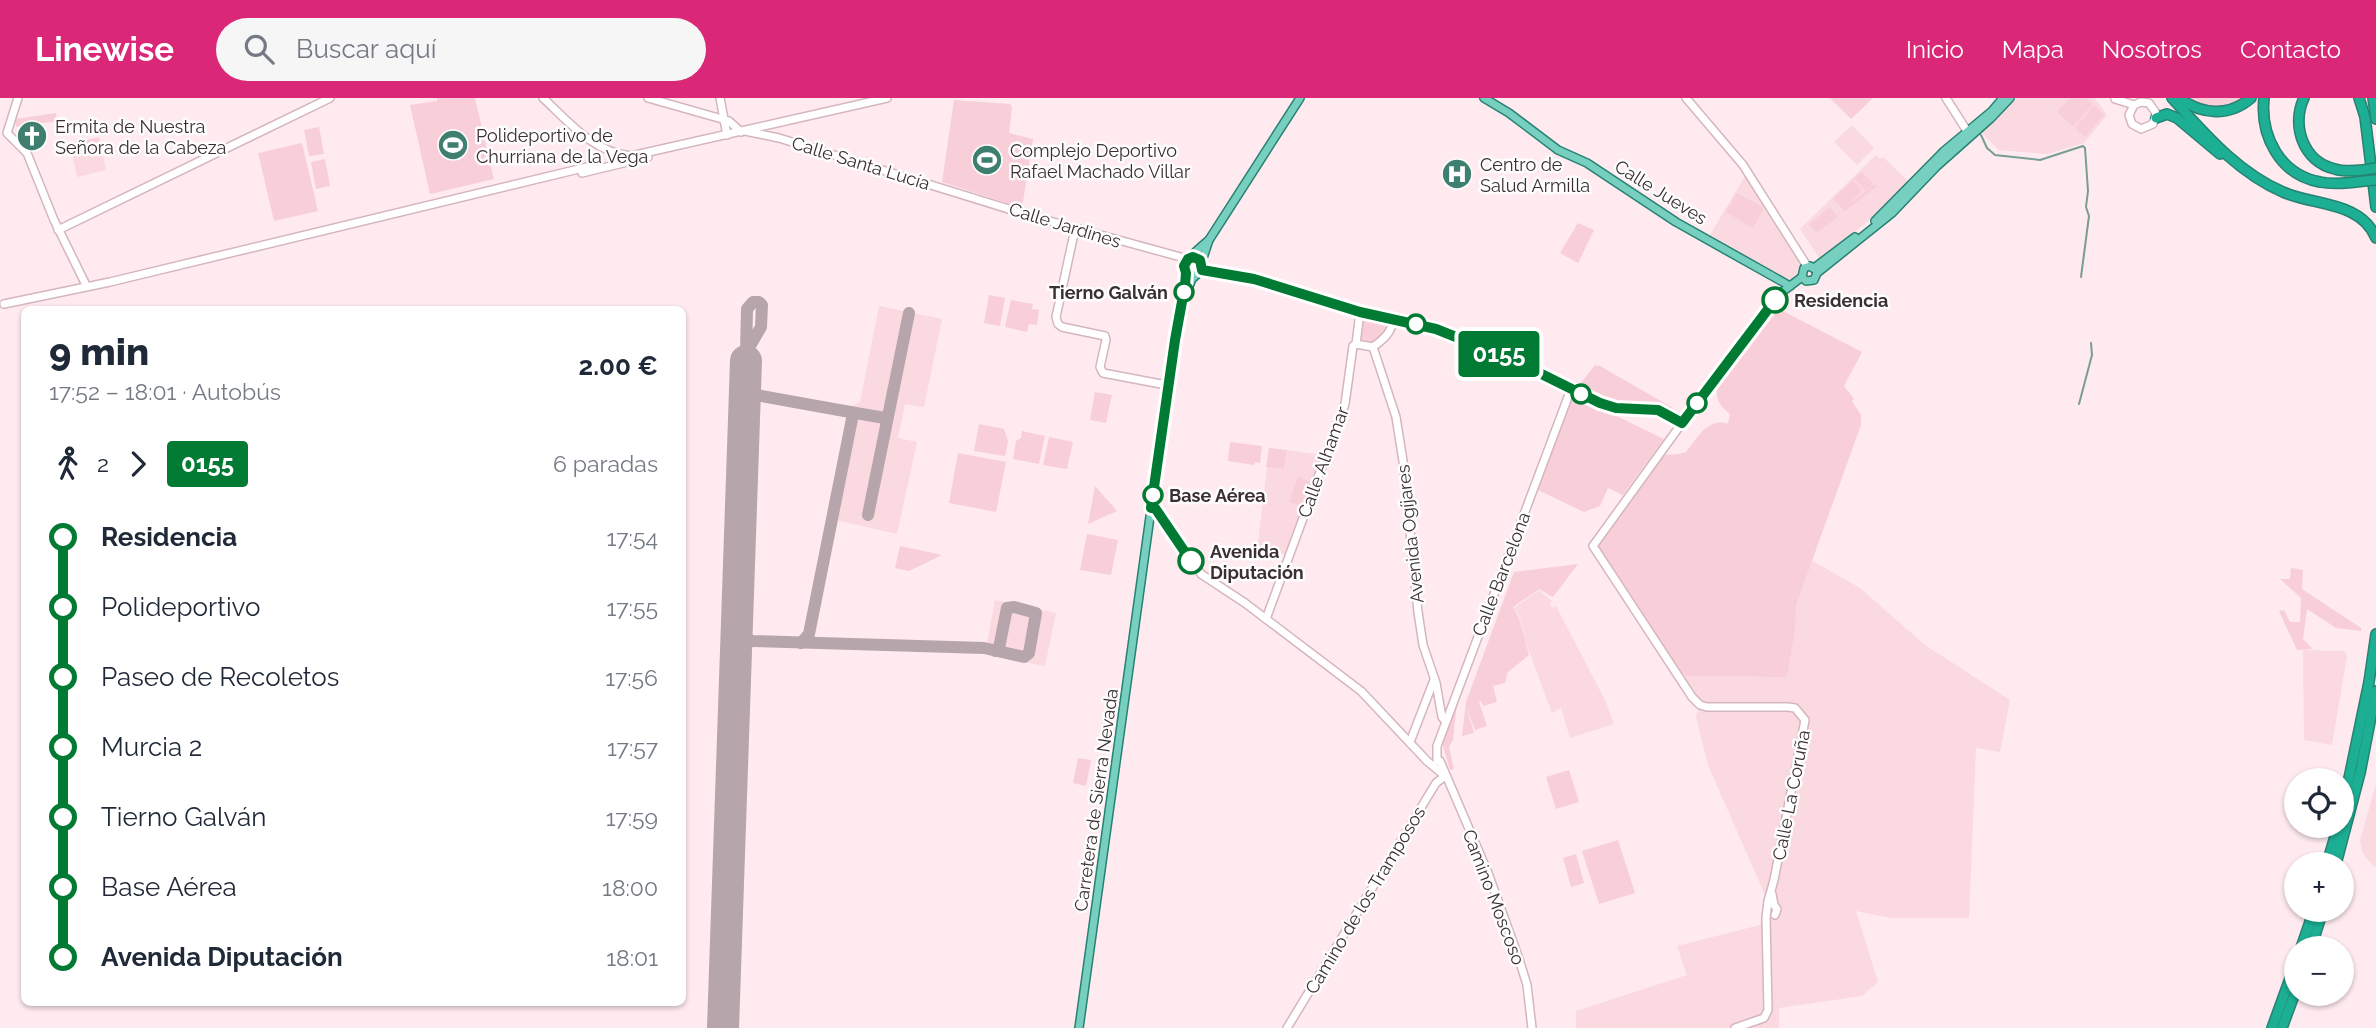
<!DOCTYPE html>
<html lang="es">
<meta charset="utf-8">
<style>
:root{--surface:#fff;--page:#f6f6f7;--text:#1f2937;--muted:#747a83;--accent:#db2777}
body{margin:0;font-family:Raleway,sans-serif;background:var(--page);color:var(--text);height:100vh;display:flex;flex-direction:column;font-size:26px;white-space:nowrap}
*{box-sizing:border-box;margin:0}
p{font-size:23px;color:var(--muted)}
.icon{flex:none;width:38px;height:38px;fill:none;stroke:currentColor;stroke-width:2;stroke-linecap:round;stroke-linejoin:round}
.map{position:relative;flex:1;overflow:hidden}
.drawer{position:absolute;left:21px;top:208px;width:665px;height:700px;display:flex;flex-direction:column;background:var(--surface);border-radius:10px;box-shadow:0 2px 5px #0004}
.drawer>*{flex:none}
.badge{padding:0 14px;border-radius:5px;font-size:24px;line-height:46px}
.tools{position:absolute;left:2284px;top:670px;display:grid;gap:14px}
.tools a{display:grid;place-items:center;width:70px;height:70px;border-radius:50%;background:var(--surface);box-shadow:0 2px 5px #0004;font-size:35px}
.map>.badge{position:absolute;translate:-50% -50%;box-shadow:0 0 0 4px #fff}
.legs{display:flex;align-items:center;gap:10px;height:77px;padding:0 28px;font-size:23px}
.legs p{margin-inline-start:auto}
.head{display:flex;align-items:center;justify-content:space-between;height:119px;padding:0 28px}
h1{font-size:38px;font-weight:800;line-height:52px}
ul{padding:0 28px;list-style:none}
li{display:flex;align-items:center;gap:24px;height:70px;font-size:26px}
li i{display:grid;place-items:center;width:10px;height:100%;margin:0 9px;background:currentColor}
li i::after{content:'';width:18px;height:18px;margin:-9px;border:5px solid;border-radius:50%;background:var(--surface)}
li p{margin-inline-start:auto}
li:first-child i{background:linear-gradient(#0000 50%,currentColor 0)}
li:last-child i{background:linear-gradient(currentColor 50%,#0000 0)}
header{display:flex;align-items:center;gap:42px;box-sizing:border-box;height:98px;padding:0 35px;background:var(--accent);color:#fff}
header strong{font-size:33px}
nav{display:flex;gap:38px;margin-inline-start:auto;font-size:24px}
.search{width:490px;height:63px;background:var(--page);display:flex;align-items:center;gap:18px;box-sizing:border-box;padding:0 24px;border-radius:38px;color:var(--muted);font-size:26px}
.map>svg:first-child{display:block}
.built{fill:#fad9e1}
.green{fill:#f8ced9}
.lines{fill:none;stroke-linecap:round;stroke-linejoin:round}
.stream{stroke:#789e94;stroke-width:2}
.taxiway{stroke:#b6a5aa;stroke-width:12}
.runway{stroke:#b6a5aa;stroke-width:32}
.secondary-casing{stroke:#d5b6bd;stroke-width:10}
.primary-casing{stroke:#278272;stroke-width:10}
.highway-casing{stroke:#278272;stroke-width:12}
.secondary{stroke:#fff;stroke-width:7}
.primary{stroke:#77cfbf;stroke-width:7}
.highway{stroke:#1caf94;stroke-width:9}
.highway-bridge-casing{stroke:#278272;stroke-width:12;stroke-linecap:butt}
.highway-bridge{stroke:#1caf94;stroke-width:9}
.line-1-casing{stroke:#fff;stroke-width:16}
.line-1{stroke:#017a33;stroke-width:10}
.stop-1-dot{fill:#fff;stroke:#017a33;stroke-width:3.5}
.labels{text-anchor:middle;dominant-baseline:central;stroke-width:5;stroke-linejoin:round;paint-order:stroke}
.poi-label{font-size:18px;fill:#3b2f32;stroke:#fdfdfd;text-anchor:start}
.street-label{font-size:18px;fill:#3b2f32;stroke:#fdfdfd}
.stop-label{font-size:18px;font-weight:bold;fill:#3b2f32;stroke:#fdfdfd;text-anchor:start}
</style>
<header>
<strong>Linewise</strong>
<div class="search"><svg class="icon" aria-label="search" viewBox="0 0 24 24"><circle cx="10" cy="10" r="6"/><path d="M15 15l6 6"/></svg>Buscar aquí</div>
<nav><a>Inicio</a><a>Mapa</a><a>Nosotros</a><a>Contacto</a></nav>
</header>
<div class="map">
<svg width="2376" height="930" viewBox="0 0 2376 930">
<rect width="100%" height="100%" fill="#feeaef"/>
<g class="built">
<path d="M2015,0H2095L2107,17L2084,45L2047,56L1999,52L1981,34Z"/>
<path d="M1852,27L1874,50L1857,67L1834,44Z"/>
<path d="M99,39L106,72L77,79L70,45Z"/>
<path d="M1876,57L1880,61L1883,59L1909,84L1881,113L1820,161L1800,131Z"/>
<path d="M1745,78L1801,164L1797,176L1789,182L1710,137Z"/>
<path d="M879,208L942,221L924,309L905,306L898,340L917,344L897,436L827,420L849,310L860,304Z"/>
<path d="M1287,352L1322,357L1288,454L1285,456L1257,453L1267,369L1284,371Z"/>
<path d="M1811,462L1860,490L1925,547L2010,602L2000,654L1976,650L1969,820H1891L1856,813L1878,884L1862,898L1779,910V930H1576V913L1687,877L1677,848L1760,827L1765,797L1708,667L1696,619L1700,605L1680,577L1684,575L1687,578L1787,579L1795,533L1796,507Z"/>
<path d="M1539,492L1552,503L1550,507L1553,510L1556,508L1606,604L1614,626L1570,640L1561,610L1552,615L1526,545L1519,517L1514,510Z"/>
<path d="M995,502L1056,515L1045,568L985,556Z"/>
<path d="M2303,552L2344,553L2347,558L2332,647L2304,642Z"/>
<path d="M2376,686V768L2374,769L2362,754L2360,742Z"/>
</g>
<g class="green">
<path d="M437,0H475L494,81L430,96L410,7L437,3Z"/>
<path d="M1830,0H1873L1851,21Z"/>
<path d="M2070,0H2086L2093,6L2073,28L2057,14Z"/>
<path d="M2186,0H2247C2229,13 2204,13 2186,0Z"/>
<path d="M954,2L1010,6L1012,9L1009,35L1033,41L1022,110L942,84Z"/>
<path d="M2094,7L2104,16L2085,39L2075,30Z"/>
<path d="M56,15L57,23L16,29L15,21Z"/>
<path d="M319,29L324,56L309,58L304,32Z"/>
<path d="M99,40L102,55L82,59L79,44Z"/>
<path d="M302,45L318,113L274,123L258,55Z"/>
<path d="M325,61L330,88L316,91L311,64Z"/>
<path d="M1861,74L1873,85L1868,91L1875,86L1877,88L1845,113L1833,101L1853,82L1862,92L1846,108L1866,93L1854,81Z"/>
<path d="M1737,95L1764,110L1753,130L1726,114Z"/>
<path d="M1830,109L1838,119L1817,135L1809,126Z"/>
<path d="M1578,125L1594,132L1578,165L1560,155Z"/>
<path d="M989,197L1005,200L1000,228L984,225Z"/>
<path d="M1011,202L1033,206L1032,211L1039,212L1037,227L1029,226L1027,234L1005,229Z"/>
<path d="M1775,209L1862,254L1844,288L1854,301L1852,303L1861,317V327L1796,507L1795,533L1787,579L1686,578L1684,575L1680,577L1598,452L1599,446L1647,377L1650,378L1652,375L1650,372C1668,348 1665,361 1686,354C1698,340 1707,319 1728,326L1730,316C1718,307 1714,298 1719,284Z"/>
<path d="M1362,217L1390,222L1388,232L1373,247L1359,244Z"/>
<path d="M1595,267L1600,268L1673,310L1671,313C1654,305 1638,309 1620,307C1604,305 1591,297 1577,290Z"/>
<path d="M1095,294L1112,297L1106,325L1090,322Z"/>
<path d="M1573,297L1664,341L1623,397L1608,390L1600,408L1584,414L1536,391Z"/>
<path d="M979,326L1004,331L1008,343L1005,358L974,353Z"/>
<path d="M1022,333L1045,338L1039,366L1013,361L1016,343L1021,340Z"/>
<path d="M1049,339L1073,344L1067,371L1043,367Z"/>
<path d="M1230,344L1262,348L1260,365L1255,364L1254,367L1228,363Z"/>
<path d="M1269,350L1287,352L1284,371L1266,369Z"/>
<path d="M958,355L1006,364L996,414L949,405Z"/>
<path d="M1298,379L1311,384L1302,408L1289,404Z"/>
<path d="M1095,388L1117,413L1088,426Z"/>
<path d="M1087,436L1118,442L1111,477L1080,472Z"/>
<path d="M900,448L942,457L909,473L895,470Z"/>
<path d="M1578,466L1553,499L1539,491L1513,509L1519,520L1529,557L1507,575L1505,585L1493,588L1497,604L1483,608L1481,603L1479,604L1487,628L1475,632L1466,608L1474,635L1462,638L1466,604L1514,474Z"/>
<path d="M2291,470L2303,472L2302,491L2361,530V533L2336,530L2307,511L2303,541L2313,551L2297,552L2279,513L2284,512L2290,524H2300L2301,500L2280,481H2290Z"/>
<path d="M1457,605L1453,642L1449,649L1454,671L1450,672L1442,645Z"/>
<path d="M1078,660L1091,662L1086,688L1073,685Z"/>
<path d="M1569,672L1579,704L1556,711L1546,679Z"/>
<path d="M1618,742L1635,795L1599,806L1582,753Z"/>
<path d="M1576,756L1584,785L1571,789L1563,760Z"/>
</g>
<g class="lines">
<g class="stream">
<path d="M1981,37L1987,50L1995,57L2040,62L2083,48L2085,50L2088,93L2086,109L2089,118L2081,179"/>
<path d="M2079,306L2092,257L2091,245"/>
</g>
<g class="taxiway">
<path d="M753,204H759L762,207L761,229L746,255L747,211Z"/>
<path d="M745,295L850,314L853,316L809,536L801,545"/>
<path d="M850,314L885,320L888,317"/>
<path d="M868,417L909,215"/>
<path d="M737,525L742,538L752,543L984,550L1024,559L1029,555L1036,515L1014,509L1007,510L999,550L995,553"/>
<path d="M736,559L740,549L752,543"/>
</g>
<path class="runway" d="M723,930L746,263"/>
<g class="secondary-casing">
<g id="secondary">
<path d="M18,0L7,35L27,55L54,122L85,185"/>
<path d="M543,0C569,24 594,55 631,58L887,0"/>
<path d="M648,0L729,23L741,34"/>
<path d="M720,0L727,37"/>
<path d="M1686,0L1743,67L1807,168"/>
<path d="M1946,0L1967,33"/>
<path d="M2115,1L2134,7L2141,4L2149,5L2156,15L2153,26L2141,31L2132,26L2129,17L2134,7"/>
<path d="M745,33L779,40L1028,117L1188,161"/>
<path d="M582,75L648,59"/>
<path d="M1075,131L1056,219L1058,226L1062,229L1105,238L1106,242L1100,269L1103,275L1161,286L1168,283L1171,278"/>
<path d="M58,132L330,0"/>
<path d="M4,206L110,184L587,69L597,63"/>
<path d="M1360,214L1356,246L1373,249C1384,241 1391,235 1394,221"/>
<path d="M1373,249L1396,319L1403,363L1418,514L1423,547L1436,585L1442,619L1445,623"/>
<path d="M1682,325L1593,448L1692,599L1700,607L1707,609H1788L1795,610L1805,622L1774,782L1768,803L1766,820L1768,912L1764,920L1735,930"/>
<path d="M1151,410H1155L1201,476L1245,505L1361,593L1427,663L1445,678"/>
<path d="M1266,521L1345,306L1353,248L1356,246"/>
<path d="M1410,644L1434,582"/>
<path d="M1772,796L1774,807L1777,811L1775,817"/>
<path d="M1287,930L1436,685L1445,678"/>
<path d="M1532,930L1527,887L1519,861L1488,775L1440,663H1437V648L1571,291"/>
</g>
</g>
<g class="primary-casing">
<g id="primary">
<path d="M1484,0L1509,15L1558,52L1587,65L1676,124L1790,188"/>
<path d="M1875,123L1944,53L1992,13L2003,0"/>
<path d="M1814,170L1855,139"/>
<path d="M1202,172L1254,181L1360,214L1436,231L1511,261L1600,305L1616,310L1658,312L1682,325L1778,197L1802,179"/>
<path d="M1202,172L1203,160L1209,142L1300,0"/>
<path d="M1802,179L1806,183L1814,182L1817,175L1892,115L1936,69L1990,21L2010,0"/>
<path d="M1802,179L1804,170L1810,168L1816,172"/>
<path d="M1188,191L1192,181L1202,172"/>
<path d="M1079,930L1169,282L1185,187L1186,175L1184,168C1187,160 1202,148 1209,142"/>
</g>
</g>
<g class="highway-casing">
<g id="highway">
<path d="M2172,0C2204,35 2238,75 2283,94C2314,108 2361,103 2376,140"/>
<path d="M2179,0C2202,17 2229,19 2251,0"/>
<path d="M2264,0C2260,38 2280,77 2320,84C2334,87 2350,85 2364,83"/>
<path d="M2304,0C2291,27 2303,64 2335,71C2344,74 2354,73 2363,72"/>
<path d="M2359,0L2365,19L2376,109"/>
<path d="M2373,0L2376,21"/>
<path d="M2156,20L2167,16L2177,20L2220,56"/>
<path d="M2342,714L2369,584L2376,536"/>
<path d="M2327,766L2338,728"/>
<path d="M2336,766L2360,675L2376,593"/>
<path d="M2301,850L2314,812"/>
<path d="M2311,850L2323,812"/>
<path d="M2272,930L2296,864"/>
<path d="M2282,930L2296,892"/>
</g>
</g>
<use href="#secondary" class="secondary"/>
<use href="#primary" class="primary"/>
<use href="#highway" class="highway"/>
<g class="highway-bridge-casing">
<g id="highway-bridge">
<path d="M2363,72L2376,70"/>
<path d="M2364,83L2376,82"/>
</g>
</g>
<use href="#highway-bridge" class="highway-bridge"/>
</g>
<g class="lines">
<g class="line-1-casing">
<path id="line-1" d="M1191,463L1155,410H1151L1175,242L1185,187L1186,175L1184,168L1188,161L1193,159L1200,162L1202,172L1254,181L1360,214L1436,231L1511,261L1600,305L1616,310L1658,312L1682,325L1775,202"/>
</g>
<use href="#line-1" class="line-1"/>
</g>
<defs>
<g id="church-disc" transform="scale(1.575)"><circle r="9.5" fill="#3e7f70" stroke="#fdfdfd"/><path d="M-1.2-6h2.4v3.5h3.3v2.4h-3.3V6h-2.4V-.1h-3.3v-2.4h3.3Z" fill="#fff"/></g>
<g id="stadium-disc" transform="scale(1.575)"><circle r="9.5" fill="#3e7f70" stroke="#fdfdfd"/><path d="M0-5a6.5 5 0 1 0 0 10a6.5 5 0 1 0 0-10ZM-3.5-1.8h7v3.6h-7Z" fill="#fff"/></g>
<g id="hospital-disc" transform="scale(1.575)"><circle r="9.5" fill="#3e7f70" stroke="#fdfdfd"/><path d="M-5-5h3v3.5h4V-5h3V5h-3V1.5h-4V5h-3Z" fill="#fff"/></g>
</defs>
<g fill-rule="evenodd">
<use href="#church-disc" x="32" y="38"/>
<use href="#stadium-disc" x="453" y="47"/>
<use href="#stadium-disc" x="987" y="62"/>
<use href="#hospital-disc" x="1457" y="76"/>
</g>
<g class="stop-1-dot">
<circle cx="1184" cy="194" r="9"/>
<circle cx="1775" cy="202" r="12"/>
<circle cx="1416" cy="226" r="9"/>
<circle cx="1581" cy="296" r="9"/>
<circle cx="1697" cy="305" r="9"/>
<circle cx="1153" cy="397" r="9"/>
<circle cx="1191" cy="463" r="12"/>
</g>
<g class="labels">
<g class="poi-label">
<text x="55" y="28">Ermita de Nuestra<tspan x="55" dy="21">Señora de la Cabeza</tspan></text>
<text x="476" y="37">Polideportivo de<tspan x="476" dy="21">Churriana de la Vega</tspan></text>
<text x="1010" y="52">Complejo Deportivo<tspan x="1010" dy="21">Rafael Machado Villar</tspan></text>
<text x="1480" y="66">Centro de<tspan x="1480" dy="21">Salud Armilla</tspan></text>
</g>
<g class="street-label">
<text transform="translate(861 65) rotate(17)">Calle Santa Lucía</text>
<text transform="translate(1661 94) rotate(32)">Calle Jueves</text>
<text transform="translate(1065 127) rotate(17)">Calle Jardines</text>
<text transform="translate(1323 364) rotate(-70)">Calle Alhamar</text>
<text transform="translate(1410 436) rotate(-96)">Avenida Ogíjares</text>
<text transform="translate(1501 476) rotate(-69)">Calle Barcelona</text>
<text transform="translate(1791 697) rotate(-79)">Calle La Coruña</text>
<text transform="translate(1096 702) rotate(-82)">Carretera de Sierra Nevada</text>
<text transform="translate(1494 799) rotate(69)">Camino Moscoso</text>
<text transform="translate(1365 802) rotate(-59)">Camino de los Tramposos</text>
</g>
<g class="stop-label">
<text x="1168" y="194" text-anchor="end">Tierno Galván</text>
<text x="1794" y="202">Residencia</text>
<text x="1169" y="397">Base Aérea</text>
<text x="1210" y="453">Avenida<tspan x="1210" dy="21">Diputación</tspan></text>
</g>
</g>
</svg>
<div class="tools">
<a><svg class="icon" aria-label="locate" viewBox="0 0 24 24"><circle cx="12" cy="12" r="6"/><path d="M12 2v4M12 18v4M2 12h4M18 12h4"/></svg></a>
<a>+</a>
<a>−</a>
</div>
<b class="badge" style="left:1499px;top:256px;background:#017a33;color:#fff">0155</b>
<section class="drawer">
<div class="head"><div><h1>9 min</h1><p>17:52 – 18:01 · Autobús</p></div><b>2.00 €</b></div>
<div class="legs"><svg class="icon" aria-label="walk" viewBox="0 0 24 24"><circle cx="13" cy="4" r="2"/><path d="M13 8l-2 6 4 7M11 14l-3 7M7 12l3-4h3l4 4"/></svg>2<svg class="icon" aria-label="forward" viewBox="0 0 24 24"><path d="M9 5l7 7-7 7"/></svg><b class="badge" style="background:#017a33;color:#fff">0155</b><p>6 paradas</p></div>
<ul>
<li><i style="color:#017a33"></i><b>Residencia</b><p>17:54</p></li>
<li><i style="color:#017a33"></i><span>Polideportivo</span><p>17:55</p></li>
<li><i style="color:#017a33"></i><span>Paseo de Recoletos</span><p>17:56</p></li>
<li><i style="color:#017a33"></i><span>Murcia 2</span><p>17:57</p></li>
<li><i style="color:#017a33"></i><span>Tierno Galván</span><p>17:59</p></li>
<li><i style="color:#017a33"></i><span>Base Aérea</span><p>18:00</p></li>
<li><i style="color:#017a33"></i><b>Avenida Diputación</b><p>18:01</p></li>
</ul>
</section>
</div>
